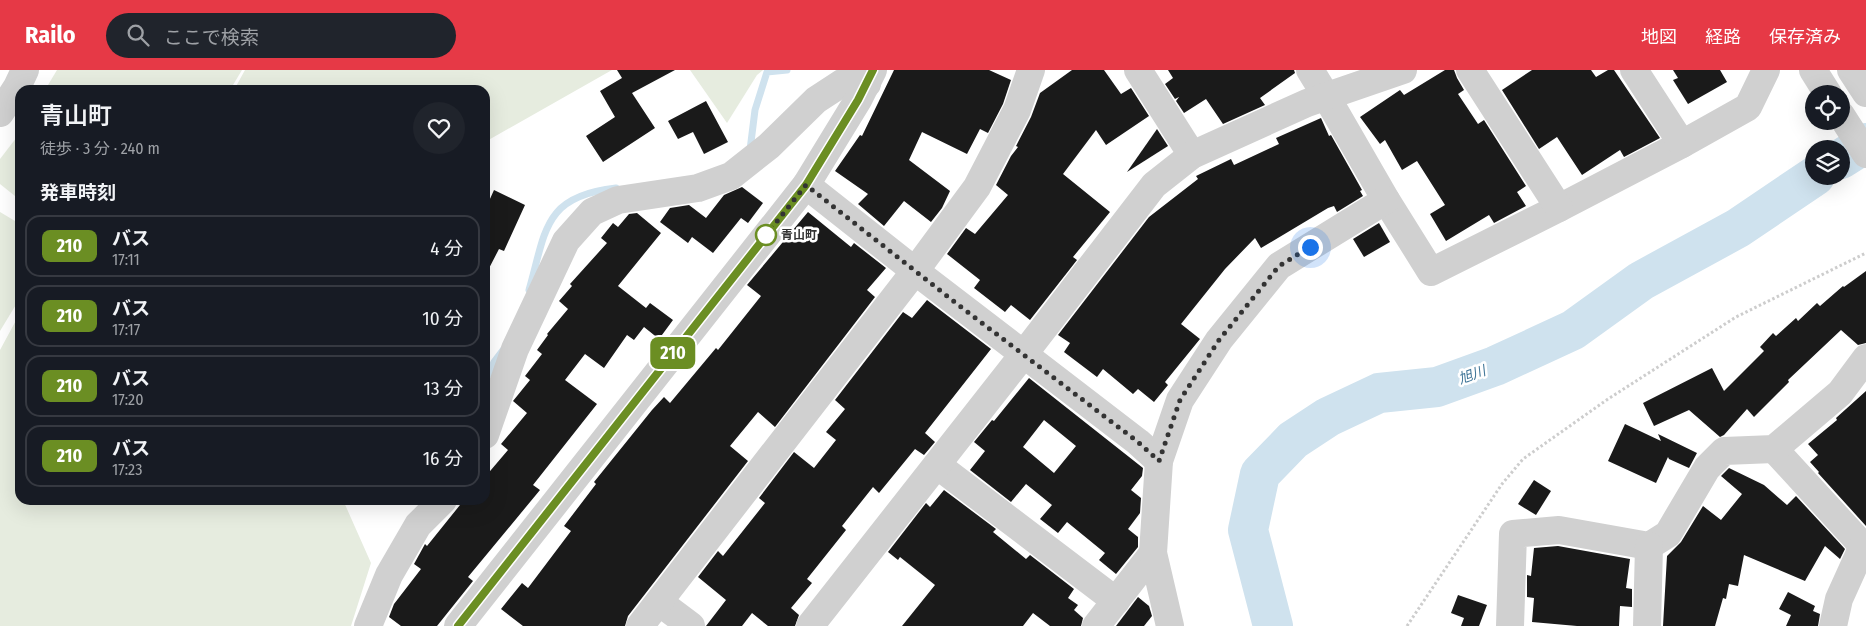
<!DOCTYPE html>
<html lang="ja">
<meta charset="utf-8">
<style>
:root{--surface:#171b24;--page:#20242c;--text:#f1f3f6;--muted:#9ea1a6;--line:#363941;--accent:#e63946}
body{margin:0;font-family:"Fira Sans Condensed","Noto Sans JP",sans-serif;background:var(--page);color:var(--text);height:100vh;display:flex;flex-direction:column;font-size:19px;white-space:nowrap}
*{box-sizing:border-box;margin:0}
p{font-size:16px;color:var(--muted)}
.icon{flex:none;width:28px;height:28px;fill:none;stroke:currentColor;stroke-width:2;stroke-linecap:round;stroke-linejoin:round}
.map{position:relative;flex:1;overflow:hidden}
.side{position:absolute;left:15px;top:15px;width:475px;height:420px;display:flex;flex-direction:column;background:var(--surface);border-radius:15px;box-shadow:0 5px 20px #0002}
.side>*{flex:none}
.badge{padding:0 10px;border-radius:8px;font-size:18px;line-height:32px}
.fabs{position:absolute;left:1805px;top:15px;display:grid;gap:10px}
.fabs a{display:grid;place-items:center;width:45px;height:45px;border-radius:50%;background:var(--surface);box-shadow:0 5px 20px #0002;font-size:25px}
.you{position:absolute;width:25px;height:25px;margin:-12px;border:4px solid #fff;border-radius:50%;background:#1a73e8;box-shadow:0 0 0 8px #1a73e833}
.map>.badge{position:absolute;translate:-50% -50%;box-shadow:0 0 0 2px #fff}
h2{padding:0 25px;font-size:19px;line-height:45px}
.round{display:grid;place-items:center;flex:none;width:52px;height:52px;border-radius:26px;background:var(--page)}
.overview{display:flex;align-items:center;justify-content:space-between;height:85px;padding:0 25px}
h1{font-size:24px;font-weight:600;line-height:38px}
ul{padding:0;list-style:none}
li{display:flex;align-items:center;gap:15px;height:62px;margin:0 10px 8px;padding:0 15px;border:2px solid var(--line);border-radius:15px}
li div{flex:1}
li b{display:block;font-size:19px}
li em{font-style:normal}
li .badge{min-width:55px;font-weight:700;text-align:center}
header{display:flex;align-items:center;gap:30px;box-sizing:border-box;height:70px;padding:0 25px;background:var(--accent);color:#fff}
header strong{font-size:24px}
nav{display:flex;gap:28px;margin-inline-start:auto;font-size:18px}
.search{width:350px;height:45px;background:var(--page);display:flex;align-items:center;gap:12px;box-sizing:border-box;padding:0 18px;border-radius:28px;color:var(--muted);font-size:19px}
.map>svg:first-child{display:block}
.green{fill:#e6ecdf}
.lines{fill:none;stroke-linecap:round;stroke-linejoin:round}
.stream{stroke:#cfe2ee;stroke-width:7}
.river{stroke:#cfe2ee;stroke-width:40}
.building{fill:#1a1a1a;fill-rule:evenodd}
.path{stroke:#cdcdcd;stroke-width:3;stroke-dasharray:2.5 2.5;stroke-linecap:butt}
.minor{stroke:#d0d0d0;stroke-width:28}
.line-casing{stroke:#fff;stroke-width:11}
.line{stroke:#6b8e23;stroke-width:8}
.walk{stroke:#333;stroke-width:5;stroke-dasharray:0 9}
.stop-dot{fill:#fff;stroke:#6b8e23;stroke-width:2.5}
.labels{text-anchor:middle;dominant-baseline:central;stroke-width:5;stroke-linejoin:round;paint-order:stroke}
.stop-label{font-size:12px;font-weight:bold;fill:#333;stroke:#fff;text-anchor:start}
.water-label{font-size:14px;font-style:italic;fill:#3f7597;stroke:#fff}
</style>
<header>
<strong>Railo</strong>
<div class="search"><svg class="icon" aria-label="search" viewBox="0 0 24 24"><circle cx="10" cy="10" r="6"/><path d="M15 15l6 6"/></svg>ここで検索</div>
<nav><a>地図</a><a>経路</a><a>保存済み</a></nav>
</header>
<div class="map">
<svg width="1866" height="556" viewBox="0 0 1866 556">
<rect width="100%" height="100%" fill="#fff"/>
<g class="green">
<path d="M57,0H242L230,20H45Z"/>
<path d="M245,0H612L485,72V20H234Z"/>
<path d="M690,0H763L757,5L727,53Z"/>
<path d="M20,63V130L0,114V89Z"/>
<path d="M0,142L20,154V228L0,261Z"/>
<path d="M20,243V430H343L371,493L351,556H0V280Z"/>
</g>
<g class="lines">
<g class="stream">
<path d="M750,80L755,40L767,2L787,0"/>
<path d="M529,220C546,161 543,126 616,118"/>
<path d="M485,311L494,292L503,280"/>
</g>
<g class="river">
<path d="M1841,89L1866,73"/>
<path d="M1273,556L1248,460L1260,404L1293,370L1328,347L1379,323L1437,317L1495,296L1573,260L1641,211L1738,158L1815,106"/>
</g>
</g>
<g class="building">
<path d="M617,0H675L632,23L655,58L603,92L586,66L615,47L600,21L622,8Z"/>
<path d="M894,0H989L1011,10L1003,34L988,63L980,59L967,84L922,62L909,90L950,121L942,138L931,152L904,131L884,156L858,134L868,124L835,101L860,65L862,66Z"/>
<path d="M1072,0H1104L1121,24L1131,18L1149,46L1106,75L1096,60L1063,104L1110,142L1073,187L1077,190L1030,250L1011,235L1005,242L974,218L980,210L947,184L966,158L975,164L1008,125L996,115L1011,86L1018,77L1016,76L1031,47L1040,23Z"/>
<path d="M1168,0H1294L1295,3L1260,28L1265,35L1223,54L1206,29L1184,43L1176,31L1179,27L1175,29L1165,14L1173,8Z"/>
<path d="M1445,0H1454L1457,8L1464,20L1458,24L1478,54L1484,50L1526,116L1517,122L1526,136L1494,153L1489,145L1446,171L1430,144L1445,135L1417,91L1402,100L1385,70L1380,74L1360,47L1400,20L1404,25Z"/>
<path d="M1532,0H1591L1596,7L1608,0H1614L1660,68L1624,87L1620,80L1582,105L1557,67L1539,79L1502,20Z"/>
<path d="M1673,0H1720L1727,12L1688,34L1673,10L1678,8Z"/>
<path d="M706,31L728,72L704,84L693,62L678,69L668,51Z"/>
<path d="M1321,48L1329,66L1331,65L1362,120L1360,121L1363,126L1337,142L1334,136L1328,138L1261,178L1255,168L1225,199L1181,254L1200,269L1165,312L1168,315L1154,332L1138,319L1133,324L1103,299L1097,307L1064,282L1070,273L1058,265L1149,147L1198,109L1196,106L1231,89L1234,95L1279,74L1276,68Z"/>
<path d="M1157,59L1168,76L1127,102Z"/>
<path d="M742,117L763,133L748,153L741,148L713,183L692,167L688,173L660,152L670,138L689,135L706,148L724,125Z"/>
<path d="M494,120L525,135L504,181L499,179L485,206V140Z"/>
<path d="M808,142L851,177L854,173L886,198L867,220L875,227L775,357L758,342L730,376L748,391L628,546L625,556H523L501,539L522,513L528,518L571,461L564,456L596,414L594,412L652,340L664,327L670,333L716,278L718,280L761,226L747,215Z"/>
<path d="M637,143L661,163L618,216L646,238L650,233L673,250L659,269L644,257L634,270L627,265L604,298L585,284L565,310L597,334L533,415L540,420L468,507L473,511L437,556H401L389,547L394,534L421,499L414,494L425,474L427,476L464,430H485V407L508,380L501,374L527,343L513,331L530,310L525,306L542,284L537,280L548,265L547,264L568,239L559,231L572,216L570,214L607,173L601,168L613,153L618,157L629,144Z"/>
<path d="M1379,153L1390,172L1364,187L1353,169Z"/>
<path d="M1866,201V273L1858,275L1841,260L1788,310L1789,312L1754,347L1747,339L1724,365L1720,367L1689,340L1654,356L1643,333L1712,298L1724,321L1764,281L1760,277L1773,263L1776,266L1796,248L1798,251L1817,233L1820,236L1843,216L1844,217Z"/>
<path d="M927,230L991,279L925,363L935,372L924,385L915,379L879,423L873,417L842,456L846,460L807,509L812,513L791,538L799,545L795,556H768L752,543L742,556H706L726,530L698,507L718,481L723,486L765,433L759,428L794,382L814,398L836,370L826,362L845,339L835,330L903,242L912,248Z"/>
<path d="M1029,308L1143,398L1142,406L1131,420L1141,428L1140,443L1128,459L1138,467V477L1116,504L1099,490L1105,483L1067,452L1058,463L1040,449L1052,435L1026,414L1011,432L970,400L985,381L974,372L992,350L994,351ZM1044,350L1076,376L1054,403L1023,377Z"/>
<path d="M1866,321V456L1818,403L1819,402L1810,392L1818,385L1808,374L1837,350L1836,348Z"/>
<path d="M1625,354L1661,371L1658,364L1697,383L1689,398L1669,389L1668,387L1656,413L1608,391Z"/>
<path d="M1729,398L1764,415L1787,435L1796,426L1845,479L1840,489L1825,476L1805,511L1744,485L1738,516L1729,514L1726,529L1723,528L1715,556H1663L1667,486L1681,472L1703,436L1721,450L1742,424L1721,406Z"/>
<path d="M1534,410L1551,421L1536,445L1518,434Z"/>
<path d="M944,420L996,459L993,462L1026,489L1030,485L1074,519L1068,528L1078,535L1074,540L1083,548L1081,556H1050L1033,543L1023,556H902L935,515L900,487L898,490L888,482L926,433L930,437Z"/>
<path d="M1558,476L1630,489L1626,518L1632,519V537L1620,536L1619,556H1577L1532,552L1534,528L1527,527V505L1531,506L1534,478Z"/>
<path d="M1788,522L1815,536L1813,541L1820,544L1818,556H1786L1791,545L1779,539Z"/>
<path d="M1458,525L1487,535L1479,556H1461L1464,548L1451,543Z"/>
<path d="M1138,527L1149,536L1152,546L1144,556H1116Z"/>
</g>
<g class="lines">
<path class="path" d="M1407,556L1502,414L1523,389L1608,329L1736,247L1866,183"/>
<g class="minor">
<path d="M1138,0L1192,85"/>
<path d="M1310,0L1326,26L1386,130L1431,202L1559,138L1682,74L1748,37L1766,0"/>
<path d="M1470,0L1559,138"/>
<path d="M1634,0L1682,74"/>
<path d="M1813,0L1828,24"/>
<path d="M1851,0L1866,23"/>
<path d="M0,43L17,17L25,0"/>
<path d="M1841,45L1866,84"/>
<path d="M806,115L915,201L1138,372L1159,391"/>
<path d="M485,365L515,279L566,171L592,142L618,130L698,118L731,106L769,76L816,30L842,13L867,14"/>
<path d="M1774,379L1863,476L1866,477"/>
<path d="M937,395L1116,531"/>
<path d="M659,532L691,556"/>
<path d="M368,556L389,505L418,455L443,430"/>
<path d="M458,556L806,115L858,30L873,0"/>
<path d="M640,556L915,201L977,117L1017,40L1031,0"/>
<path d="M810,556L1023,285L1154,115L1192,85L1307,33L1403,0"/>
<path d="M1096,556L1153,483"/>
<path d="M1170,556L1153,483L1159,391L1180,330L1219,270L1279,196L1386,130"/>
<path d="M1510,556L1513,464L1559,460L1649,476L1668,464L1707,398L1724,381L1774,379L1840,323L1866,288"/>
<path d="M1647,556L1649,476"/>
<path d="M1833,556L1839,529L1863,476"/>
</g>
</g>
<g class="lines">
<g class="line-casing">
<path id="line" d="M458,556L806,115L858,30L873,0"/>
</g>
<use href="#line" class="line"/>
<path class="walk" d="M766,165L806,115L961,237L1138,372L1159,391L1180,330L1219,270L1279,196L1310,177"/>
</g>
<circle class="stop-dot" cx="766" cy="165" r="10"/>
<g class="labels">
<g class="stop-label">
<text x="781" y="165">青山町</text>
</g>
<g class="water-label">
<text transform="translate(1472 305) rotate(-20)">旭川</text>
</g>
</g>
</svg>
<div class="fabs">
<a><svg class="icon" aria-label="locate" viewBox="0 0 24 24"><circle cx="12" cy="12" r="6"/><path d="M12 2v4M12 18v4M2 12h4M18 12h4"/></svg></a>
<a><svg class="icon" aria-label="layers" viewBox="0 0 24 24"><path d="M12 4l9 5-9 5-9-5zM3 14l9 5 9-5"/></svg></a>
</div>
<div class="you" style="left:1310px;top:177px"></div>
<b class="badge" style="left:673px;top:283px;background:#6b8e23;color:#fff">210</b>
<section class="side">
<div class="overview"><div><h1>青山町</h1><p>徒歩 · 3 分 · 240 m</p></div><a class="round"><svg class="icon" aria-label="heart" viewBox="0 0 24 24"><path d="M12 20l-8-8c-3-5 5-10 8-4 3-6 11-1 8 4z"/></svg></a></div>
<h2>発車時刻</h2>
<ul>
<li><span class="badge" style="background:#6b8e23;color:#fff">210</span><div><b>バス</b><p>17:11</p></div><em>4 分</em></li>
<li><span class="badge" style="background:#6b8e23;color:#fff">210</span><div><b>バス</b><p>17:17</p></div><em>10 分</em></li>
<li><span class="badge" style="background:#6b8e23;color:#fff">210</span><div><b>バス</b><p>17:20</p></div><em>13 分</em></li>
<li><span class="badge" style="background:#6b8e23;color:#fff">210</span><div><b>バス</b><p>17:23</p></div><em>16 分</em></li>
</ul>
</section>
</div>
